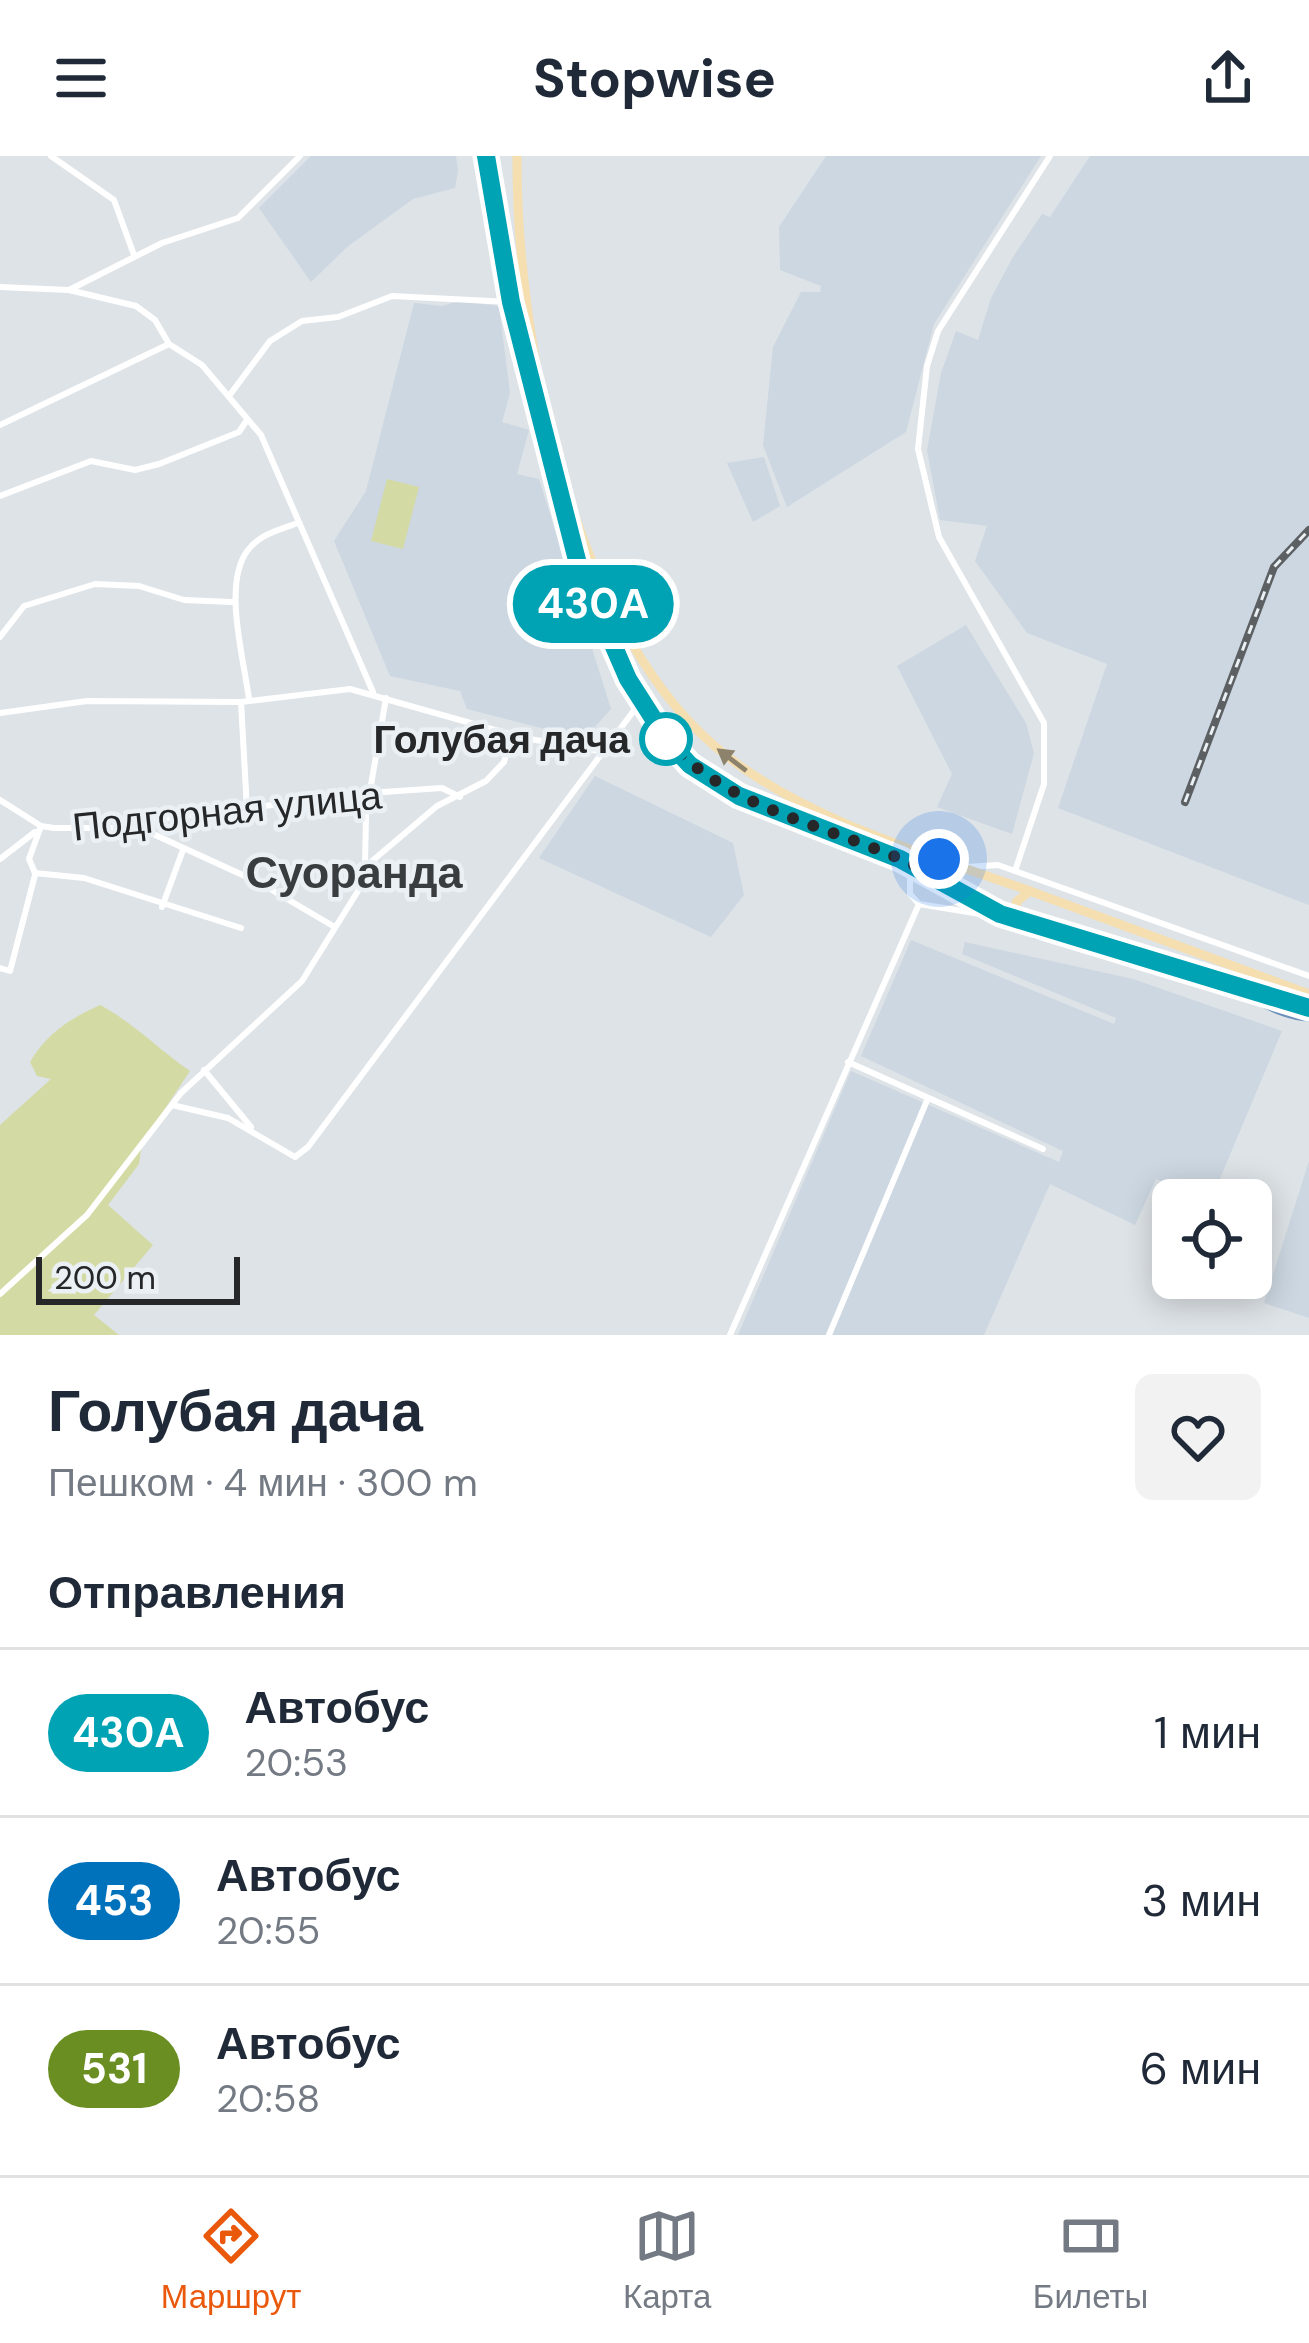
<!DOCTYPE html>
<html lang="ru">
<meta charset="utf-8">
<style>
:root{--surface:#fff;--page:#f2f2f3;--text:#1f2937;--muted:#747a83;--line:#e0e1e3;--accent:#ea580c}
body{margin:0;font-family:"DM Sans",sans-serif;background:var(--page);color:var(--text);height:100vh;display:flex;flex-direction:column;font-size:45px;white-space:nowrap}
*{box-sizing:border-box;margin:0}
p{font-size:39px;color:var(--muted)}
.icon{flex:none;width:66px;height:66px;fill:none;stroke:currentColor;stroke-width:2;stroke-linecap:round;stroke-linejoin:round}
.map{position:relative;height:1179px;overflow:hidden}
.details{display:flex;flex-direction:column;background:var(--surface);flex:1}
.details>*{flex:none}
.badge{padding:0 24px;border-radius:39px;font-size:42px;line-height:78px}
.buttons{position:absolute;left:1152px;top:1023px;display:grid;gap:24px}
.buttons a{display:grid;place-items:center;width:120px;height:120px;border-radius:18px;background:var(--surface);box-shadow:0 6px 30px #0003;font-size:60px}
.scale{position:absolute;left:36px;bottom:30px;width:204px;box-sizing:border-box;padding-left:12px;border:6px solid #252729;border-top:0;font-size:33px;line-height:42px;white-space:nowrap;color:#252729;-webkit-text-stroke:9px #ebf0f4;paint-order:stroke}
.you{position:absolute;width:60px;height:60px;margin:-30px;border:9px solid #fff;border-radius:50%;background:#1a73e8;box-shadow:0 0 0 18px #1a73e833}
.map>.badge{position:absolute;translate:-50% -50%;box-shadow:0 0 0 6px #fff}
h2{padding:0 48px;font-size:45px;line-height:108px}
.round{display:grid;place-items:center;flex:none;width:126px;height:126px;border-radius:18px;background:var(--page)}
.headline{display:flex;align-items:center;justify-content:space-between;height:204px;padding:0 48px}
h1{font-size:57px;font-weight:700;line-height:90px}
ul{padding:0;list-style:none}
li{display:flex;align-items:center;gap:36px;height:168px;padding:0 48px;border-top:3px solid var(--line)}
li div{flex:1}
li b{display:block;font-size:45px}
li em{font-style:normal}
li .badge{min-width:132px;font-weight:700;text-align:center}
header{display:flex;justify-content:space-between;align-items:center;height:156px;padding:0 48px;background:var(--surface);font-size:54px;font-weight:700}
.tab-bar{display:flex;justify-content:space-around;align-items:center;height:168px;border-top:3px solid var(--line);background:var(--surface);font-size:33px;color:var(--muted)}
.tab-bar a{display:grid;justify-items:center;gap:6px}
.tab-bar .current{color:var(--accent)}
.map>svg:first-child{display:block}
.built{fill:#ccd7e1}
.green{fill:#d4daa3}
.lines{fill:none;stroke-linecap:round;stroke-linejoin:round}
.stream{stroke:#6c90b9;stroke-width:3}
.minor{stroke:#fff;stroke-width:6}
.major{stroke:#f5deaf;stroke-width:9}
.rail-casing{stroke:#5d6063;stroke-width:8}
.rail{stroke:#ebf0f4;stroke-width:3;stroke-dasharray:9;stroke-linecap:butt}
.oneway{fill:#8d826c}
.line-casing{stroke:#fff;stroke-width:27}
.line{stroke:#00a3b4;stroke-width:18}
.walk{stroke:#252729;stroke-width:12;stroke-dasharray:0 21.6}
.stop-dot{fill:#fff;stroke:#00a3b4;stroke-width:6}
.labels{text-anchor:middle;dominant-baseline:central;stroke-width:9;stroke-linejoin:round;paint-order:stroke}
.stop-label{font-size:39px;font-weight:bold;fill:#252729;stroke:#ebf0f4;text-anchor:end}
.street-label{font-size:39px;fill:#252729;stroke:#ebf0f4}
.quarter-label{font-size:45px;font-weight:bold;fill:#393d40;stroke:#ebf0f4}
</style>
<header><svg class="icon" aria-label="menu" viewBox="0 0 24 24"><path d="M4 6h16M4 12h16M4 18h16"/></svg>Stopwise<svg class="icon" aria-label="share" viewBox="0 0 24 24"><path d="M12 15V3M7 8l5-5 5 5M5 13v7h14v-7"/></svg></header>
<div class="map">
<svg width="1309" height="1179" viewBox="0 0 1309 1179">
<rect width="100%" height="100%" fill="#dee3e7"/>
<g class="built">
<path d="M311,0H456L458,15L455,32L413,43L347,91L311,126L259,52Z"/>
<path d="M826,0H1041L934,168L906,276L787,351L763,289L773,191L801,136H820L821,130L780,114L779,71Z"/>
<path d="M1090,0H1309V749L1058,652L1107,508L1027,477L975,405L987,370L940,364L927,294L941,217L956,175L978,184L991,142L1013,101L1042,58L1050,61Z"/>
<path d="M459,145L499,150L510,237L502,266L529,274L517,318L539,323L611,553L584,583L467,553L460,535L390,520L334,385L366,335L414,147L442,150Z"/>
<path d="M764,301L780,350L753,366L727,307Z"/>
<path d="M966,469L1026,567L1034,597L1012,678L937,651L952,618L897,510Z"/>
<path d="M595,620L733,687L744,739L711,781L539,702Z"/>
<path d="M911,784L1114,868L1116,862L962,798L965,786L1133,823L1282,875L1211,1044L1156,1023L1135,1069L1050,1028L984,1179H738L851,915L1059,1006L1063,995L861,900Z"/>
<path d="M1309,1005V1162L1264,1147Z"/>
</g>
<g class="green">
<path d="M387,323L419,331L403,393L371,385Z"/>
<path d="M100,849C134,867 158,893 190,915L142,987L139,1008L108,1049L153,1089L94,1159L119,1179H0V969L51,923L37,920L30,906C47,877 70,863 100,849Z"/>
</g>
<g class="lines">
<path class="stream" d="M1034,781C1098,795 1161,811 1223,832C1252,842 1278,863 1309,864"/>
<g class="minor">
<path d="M51,0L114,44L134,99"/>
<path d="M0,131L69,134L136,150L155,164L169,188L202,209L261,279L373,536"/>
<path d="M69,134L162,87L238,62L300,0"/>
<path d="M229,240L270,185L302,165L338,161L392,140L510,146"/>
<path d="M0,269L169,188"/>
<path d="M0,340L91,305L135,314L159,308L239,276L247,264"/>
<path d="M0,481L24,450L95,428L139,430L184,444L232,446"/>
<path d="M249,543C244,503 222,427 248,394C260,378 281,373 298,367"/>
<path d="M241,546L247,654"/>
<path d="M0,557L87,545L241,546L350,533L524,582L605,596"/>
<path d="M0,644L41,670L54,672H140L151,664L369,637L442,632L460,641"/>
<path d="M41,670L29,703L35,717L84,722L241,772"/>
<path d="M140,672L260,727L333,770"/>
<path d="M0,703L35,676"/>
<path d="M936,703L910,712V738L919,748L1011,763"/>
<path d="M365,711L366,658L386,542"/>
<path d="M966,711L998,709L1309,820"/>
<path d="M1015,715L1044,628V567L939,381L918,293L927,210L938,175L1050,0"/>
<path d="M162,751L183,694"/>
<path d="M0,812L10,815L35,719"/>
<path d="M848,906L1043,993"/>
<path d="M204,914L251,971"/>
<path d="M172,949L228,962L295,1001L308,991L641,545"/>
<path d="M0,1138L87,1059L181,937L302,825L358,735L365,711L437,650L486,625L504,606L512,578"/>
<path d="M730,1179L919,748"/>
<path d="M829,1179L928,942"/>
</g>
<g class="major">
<path d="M486,0L510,146L578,408L628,522L667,584L690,609L738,640L900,703L1001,757L1309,852"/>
<path d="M517,0C516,185 573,483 728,601C812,666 927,698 1027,734C1121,768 1215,804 1309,838"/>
<path d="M1019,764L1016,746L1030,735"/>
</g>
<g class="rail-casing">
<path id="rail" d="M1185,646L1274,411L1309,374"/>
</g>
<use href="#rail" class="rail"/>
</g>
<defs><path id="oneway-solid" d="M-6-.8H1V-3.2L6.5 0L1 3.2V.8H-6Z" transform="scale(3)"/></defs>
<use class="oneway" href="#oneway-solid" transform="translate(732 604) rotate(-143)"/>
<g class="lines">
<g class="line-casing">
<path id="line" d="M486,0L511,146L578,408L628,523L667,584L690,609L739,640L900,703L1000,758L1309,852"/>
</g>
<use href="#line" class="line"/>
<path class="walk" d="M666,583C730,655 829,669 914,709L939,703"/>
</g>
<circle class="stop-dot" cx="666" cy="583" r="24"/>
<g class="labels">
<g class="stop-label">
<text x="630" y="583">Голубая дача</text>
</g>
<g class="street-label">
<text transform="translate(227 655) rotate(-6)">Подгорная улица</text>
</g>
<g class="quarter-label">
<text x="354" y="716">Суоранда</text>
</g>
</g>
</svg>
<div class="buttons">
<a><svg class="icon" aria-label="locate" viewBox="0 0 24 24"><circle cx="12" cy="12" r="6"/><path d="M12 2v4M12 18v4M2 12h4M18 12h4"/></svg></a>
</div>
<div class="scale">200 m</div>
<div class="you" style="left:939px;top:703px"></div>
<b class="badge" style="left:593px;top:448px;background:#00a3b4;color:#fff">430А</b>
</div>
<section class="details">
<div class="headline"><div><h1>Голубая дача</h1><p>Пешком · 4 мин · 300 m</p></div><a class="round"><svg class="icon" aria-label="heart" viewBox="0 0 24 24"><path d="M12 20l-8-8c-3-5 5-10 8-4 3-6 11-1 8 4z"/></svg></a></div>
<h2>Отправления</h2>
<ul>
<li><span class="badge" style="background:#00a3b4;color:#fff">430А</span><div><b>Автобус</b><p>20:53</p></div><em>1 мин</em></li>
<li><span class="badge" style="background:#0072bc;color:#fff">453</span><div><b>Автобус</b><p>20:55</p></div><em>3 мин</em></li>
<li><span class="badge" style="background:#6b8e23;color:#fff">531</span><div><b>Автобус</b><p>20:58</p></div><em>6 мин</em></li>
</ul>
</section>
<nav class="tab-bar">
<a class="current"><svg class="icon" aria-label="directions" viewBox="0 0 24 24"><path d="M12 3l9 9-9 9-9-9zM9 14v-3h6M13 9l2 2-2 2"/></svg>Маршрут</a>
<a><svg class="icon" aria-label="map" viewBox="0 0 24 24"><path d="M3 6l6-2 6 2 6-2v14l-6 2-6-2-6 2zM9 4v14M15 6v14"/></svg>Карта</a>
<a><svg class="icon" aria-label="tickets" viewBox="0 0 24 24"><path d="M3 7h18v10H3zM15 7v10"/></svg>Билеты</a>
</nav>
